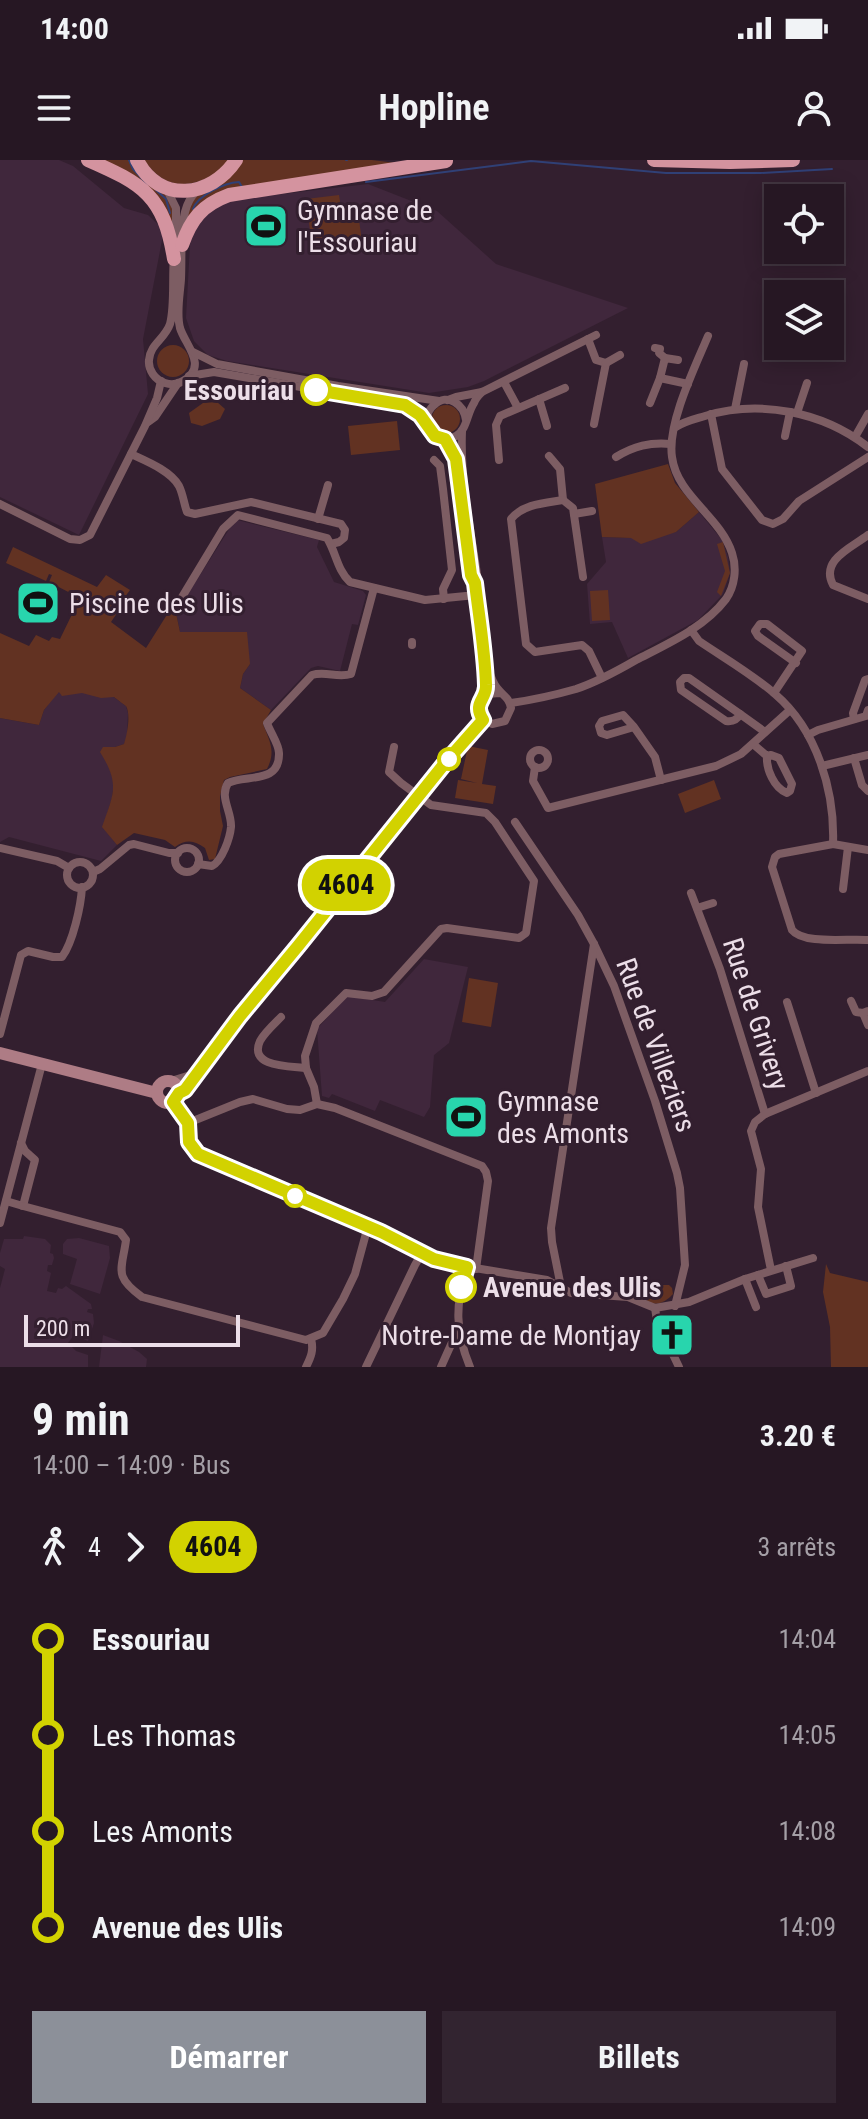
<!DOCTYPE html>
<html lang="fr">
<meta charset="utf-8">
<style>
:root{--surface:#261723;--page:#322430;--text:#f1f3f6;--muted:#a49fa6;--line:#423641;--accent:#8c9099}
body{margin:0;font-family:"Roboto Condensed",sans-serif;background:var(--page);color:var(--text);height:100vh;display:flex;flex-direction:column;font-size:30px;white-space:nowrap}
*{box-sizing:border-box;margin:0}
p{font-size:26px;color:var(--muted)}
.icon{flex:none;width:44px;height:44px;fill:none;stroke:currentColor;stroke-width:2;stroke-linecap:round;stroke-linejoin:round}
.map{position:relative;height:1207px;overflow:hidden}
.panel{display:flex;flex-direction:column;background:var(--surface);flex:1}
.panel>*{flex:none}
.badge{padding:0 16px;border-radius:26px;font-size:28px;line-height:52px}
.buttons{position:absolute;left:764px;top:24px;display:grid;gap:16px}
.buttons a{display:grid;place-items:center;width:80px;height:80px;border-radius:0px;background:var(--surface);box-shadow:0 4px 20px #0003,0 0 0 2px var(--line);font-size:40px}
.scale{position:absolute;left:24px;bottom:20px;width:216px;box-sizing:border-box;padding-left:8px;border:4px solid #ecdee8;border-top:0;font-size:22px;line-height:28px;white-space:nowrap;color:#ecdee8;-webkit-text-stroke:6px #331f2f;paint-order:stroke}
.map>.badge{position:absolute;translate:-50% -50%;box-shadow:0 0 0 4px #fff}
.legs{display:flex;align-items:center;gap:12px;height:88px;padding:0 32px;font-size:26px}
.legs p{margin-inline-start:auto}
.overview{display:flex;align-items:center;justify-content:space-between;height:136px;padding:0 32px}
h1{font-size:44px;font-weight:700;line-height:60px}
.primary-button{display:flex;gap:16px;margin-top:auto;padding:16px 32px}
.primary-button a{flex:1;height:92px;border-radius:0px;background:var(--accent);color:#fff;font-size:32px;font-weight:700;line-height:92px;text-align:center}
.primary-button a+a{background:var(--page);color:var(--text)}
ul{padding:0 32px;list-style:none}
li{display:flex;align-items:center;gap:28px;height:96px;font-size:30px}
li i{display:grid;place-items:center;width:12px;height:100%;margin:0 10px;background:currentColor}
li i::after{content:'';width:20px;height:20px;margin:-10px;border:6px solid;border-radius:50%;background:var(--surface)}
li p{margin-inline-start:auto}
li:first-child i{background:linear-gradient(#0000 50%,currentColor 0)}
li:last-child i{background:linear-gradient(currentColor 50%,#0000 0)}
.status{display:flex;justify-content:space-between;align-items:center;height:56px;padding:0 40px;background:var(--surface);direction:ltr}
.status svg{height:22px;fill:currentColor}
header{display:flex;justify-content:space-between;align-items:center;height:104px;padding:0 32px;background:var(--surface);font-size:36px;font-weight:700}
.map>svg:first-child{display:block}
.built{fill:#40273c}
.green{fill:#623222}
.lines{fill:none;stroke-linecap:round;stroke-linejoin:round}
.stream{stroke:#304076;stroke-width:2}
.street{stroke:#7d5d63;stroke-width:8}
.secondary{stroke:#ae7c85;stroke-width:12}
.primary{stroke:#d4939f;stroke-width:14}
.line-1-casing{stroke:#fff;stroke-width:18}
.line-1{stroke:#d2d200;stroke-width:12}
.stop-1-dot{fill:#fff;stroke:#d2d200;stroke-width:4}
.labels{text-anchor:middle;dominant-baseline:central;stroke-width:6;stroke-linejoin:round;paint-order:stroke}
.poi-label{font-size:28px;fill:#ecdee8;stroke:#331f2f;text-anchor:start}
.stop-label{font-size:28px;font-weight:bold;fill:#ecdee8;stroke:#331f2f;text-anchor:end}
.street-label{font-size:28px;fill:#ecdee8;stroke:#331f2f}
</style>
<div class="status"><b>14:00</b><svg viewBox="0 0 49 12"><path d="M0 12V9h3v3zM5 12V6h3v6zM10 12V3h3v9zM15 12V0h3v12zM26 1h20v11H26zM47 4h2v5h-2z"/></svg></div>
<header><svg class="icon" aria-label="menu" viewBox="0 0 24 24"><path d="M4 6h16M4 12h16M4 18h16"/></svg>Hopline<svg class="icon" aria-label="person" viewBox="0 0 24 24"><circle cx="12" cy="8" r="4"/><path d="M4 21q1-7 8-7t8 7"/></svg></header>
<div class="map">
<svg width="868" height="1207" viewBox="0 0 868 1207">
<rect width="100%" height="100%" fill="#331f2f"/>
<g class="built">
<path d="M0,0H59L73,6L124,48L148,55L164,70L143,179L148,234L79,375L0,337Z"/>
<path d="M368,24L437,51L496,104L628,148L484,221L468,227L429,233L227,201L208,195L194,181L186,158L190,85L192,74L204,56L215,46L231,40Z"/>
<path d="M699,352L722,380L728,397L730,413L723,434L698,460L628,498L612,462L590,464L587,424L606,402L602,377L631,378L676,372Z"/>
<path d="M237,360L319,380L317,387L334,422L363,431L366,435L358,465L352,464L340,511L318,506L311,508L271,550L240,528L243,514L250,504L180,472L176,453L233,363Z"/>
<path d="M67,528L104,530L126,546L128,553L127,577L124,584L115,587H103L114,623L112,638L103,667L117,685L101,701L9,677L0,682V558L39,565L44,550L57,533Z"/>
<path d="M424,799L468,807L449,883L434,895L430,947L424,957L380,940L375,951L332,934L329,938L322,936L317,869L346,837H353L385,842Z"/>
<path d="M24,1076L45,1079L51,1085L50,1093L53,1094L54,1098L52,1105H48L47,1111L51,1113L47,1131L56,1133L58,1128L62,1129L66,1126L91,1144L92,1149H88L87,1152L93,1154L94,1163L88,1181L74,1175L68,1183L76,1191L88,1195V1207H0V1128L5,1109L0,1106V1093L4,1079H23Z"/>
<path d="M79,1078L109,1086L110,1098L100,1134L70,1124L77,1099L63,1094V1084L67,1079Z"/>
<path d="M103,1175L119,1181L139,1192L147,1199L146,1207H99Z"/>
</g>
<g class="green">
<path d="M96,0H132L168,38L173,48L174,76L167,56Z"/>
<path d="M144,0H229C226,4 221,11 217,15C213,17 209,18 205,19C179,30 160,23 144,0Z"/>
<path d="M243,0H372L404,4L223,34L189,60C185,52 191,43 197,36L238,7Z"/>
<path d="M339,35L341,48L357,46L362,81L312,86L306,39Z"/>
<circle cx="173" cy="201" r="16"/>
<path d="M217,242L225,249L220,259L202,266L191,263L189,253L203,243Z"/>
<circle cx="446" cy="259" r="14"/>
<path d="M397,261L400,290L351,295L348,266Z"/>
<path d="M668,304L675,323L699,352L676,372L641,384L631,378L602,377L595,324Z"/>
<path d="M723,382L730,413L721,436L717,432L725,411L717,384Z"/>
<path d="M13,387L97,427L106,415L130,430L122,441L124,443L111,462L146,488L168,453H176L180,472H247L250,504L243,514L240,528L271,550L263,564C270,582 276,591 267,609L230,617L224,620L220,636V651L223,666L215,699L209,700L205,688C194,680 186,679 175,687L165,680L134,673L117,685L102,667C114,633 120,624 100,592L103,587H115L124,584C127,575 131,555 126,546C126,546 115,538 114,537L101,538L82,533L62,536L59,532L44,550L39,565L0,558V473L29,486L36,475L49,481L52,477L60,479L77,444L75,443L78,437L49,422L52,415L49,414L46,421L6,403Z"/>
<path d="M608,430L610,460L592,461L590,431Z"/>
<path d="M468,586L488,590L482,624L496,626L493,644L455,638L458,620L477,623L461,619Z"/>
<path d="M714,620L721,639L685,653L678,634Z"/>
<path d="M469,818L498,823L491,867L462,862Z"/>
<path d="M826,1104L830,1113L868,1122V1207H831L830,1167L823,1132Z"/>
<path d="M663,1125H669L672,1128L673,1134C666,1142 657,1146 648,1142L646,1139L651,1131Z"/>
</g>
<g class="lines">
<g class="stream">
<path d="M129,0L133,9L147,24"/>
<path d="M346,0H347"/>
<path d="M366,22L531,1L666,13H760L832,9"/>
<path d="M156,30L166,39L170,53"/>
<path d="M193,49C198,35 224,23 239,22L242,27"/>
</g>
<g class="street">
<path d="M166,28L176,48V83"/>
<path d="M174,97C172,117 175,145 170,164C165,179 150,184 149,200C148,210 155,220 165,223C171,225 178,224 183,221C209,206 185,185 180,168C176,153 180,135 181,119C182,97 180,74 185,52C187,44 190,37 197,31"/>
<path d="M588,179L596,200L606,203L594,264"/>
<path d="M655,188L660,189L659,193L665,198"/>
<path d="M193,192L217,204L338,226L439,241"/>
<path d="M606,203L620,195"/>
<path d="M189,216L214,212L405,245L415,250L427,263"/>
<path d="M660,218L688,224"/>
<path d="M504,222L518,248"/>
<path d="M539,239L547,266"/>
<path d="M448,240L456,237L482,232L596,175"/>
<path d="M650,243L660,218L665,198L678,200"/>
<path d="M735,249L744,204"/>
<path d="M797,253L807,223"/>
<path d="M711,254L722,309L762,360L773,364L783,359L799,341L868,297"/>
<path d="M466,260C464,245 448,232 434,245C416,260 437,288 456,276C467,270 467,253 474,243C475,240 480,234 482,232"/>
<path d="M148,262L155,257L178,223"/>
<path d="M676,267C685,261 695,259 705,256C760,239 823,252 868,287"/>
<path d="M462,271C460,317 470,368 477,414L475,423L485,498L486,534"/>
<path d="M785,276L790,252"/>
<path d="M855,277L868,254"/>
<path d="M445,279L456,299L463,351"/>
<path d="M131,294C146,301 171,311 179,326C183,334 184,344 187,352L195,354L251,342L341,364L345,370L344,378L339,382L331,384"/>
<path d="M549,296L560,309L563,340"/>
<path d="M616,297C634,286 650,282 671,284"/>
<path d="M434,300L440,306L443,329L452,410L443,429L444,439"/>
<path d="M499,300L496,265L500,256L565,228"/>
<path d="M0,344L70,379L80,380L90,375L145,266L157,238L161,221"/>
<path d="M574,354L592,351"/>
<path d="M318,359L328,325"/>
<path d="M868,375C851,388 820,400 833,425L868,439"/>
<path d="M583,417L573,348L563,340C545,343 523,344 511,359L526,484L535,492L582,485L589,491L602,518"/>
<path d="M174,445L179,442L223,369L238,355L327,378C336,392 337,410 350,422L425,440L476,435"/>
<path d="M691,470L699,481C724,498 752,514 775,534C817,570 835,631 833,684"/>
<path d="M412,482V485"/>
<path d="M489,511C491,517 493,523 497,528C503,536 509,537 511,548L505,561L492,564L480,556C477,547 479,540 486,534L500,533"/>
<path d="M684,518H689L740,554C737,560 733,562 726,561L681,530L680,522Z"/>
<path d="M774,533L802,491L767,464H760L755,471L758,476L796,503"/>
<path d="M511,543C532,540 555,535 576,529C597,522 617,511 636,500C667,484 704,468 726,439C735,426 737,408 732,393C720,356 677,336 672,297C667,264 695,207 708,176"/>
<path d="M740,554L765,572"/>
<path d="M854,559L853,553L865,520L868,519"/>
<path d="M634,567L623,555L602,561L599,566L601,573L607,575L634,567L655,597L661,620"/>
<path d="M808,575L818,570L866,556L868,550"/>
<path d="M753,584L767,596L771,595L779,598L792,624L790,631L787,633C774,628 766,609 767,596"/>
<circle cx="539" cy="599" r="9"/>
<path d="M854,598L862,625L868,631"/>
<path d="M822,606L868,595"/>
<path d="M535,607L533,621L548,648L716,606L741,594L790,550"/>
<path d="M515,662L578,755L594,784L614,826L655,941L677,1013L680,1028L685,1105L675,1146"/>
<path d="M0,688L57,701L69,708"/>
<circle cx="187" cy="700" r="12"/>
<path d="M868,690L833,684L779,694L775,697L772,707L792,770C804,785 849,778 868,780"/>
<circle cx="80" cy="715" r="13"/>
<path d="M198,704L212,706C222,701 230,678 231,667C232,652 219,637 228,623C245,614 280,625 279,593C279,584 270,572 267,563L312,515C325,511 338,518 351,514L374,428"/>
<path d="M93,712L100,709L129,685L134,684L169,693H178"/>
<path d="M843,729L848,687"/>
<path d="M691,733L720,809L765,954"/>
<path d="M697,748L713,743"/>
<path d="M851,841L856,852L863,853"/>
<path d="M787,842L816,933"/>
<path d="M868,851L863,853L868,865"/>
<path d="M281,857C274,864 264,873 260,881C248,908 291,906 306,908"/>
<path d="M0,874L21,795L28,791L53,797H62C73,782 81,746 82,727"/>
<path d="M171,921L197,913"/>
<path d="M179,933L185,930L240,856L298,786L445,603L483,560"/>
<path d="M173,942C177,948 186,957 188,964C193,982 185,986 205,998L381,1072L422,1093L445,1103L547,1120L571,1133L628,1137L655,1148L689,1142L745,1119L813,1098"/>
<path d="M317,944L314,927L306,908L305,896L316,863L346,833L372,836L384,832L441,769L447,768L519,778L526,773L534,721L495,662L486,653L431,645L401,623L389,612L394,587"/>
<path d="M188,963L240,942L253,939L287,949L300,950L317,944L335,948L482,1006L486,1012L488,1021L476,1109"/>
<path d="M6,1041L23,1046L35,1000L25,991L21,983"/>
<path d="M23,1046L120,1072L126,1080C122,1110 113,1116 142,1137L306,1180L323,1173L343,1139L355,1114L368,1066"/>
<path d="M0,1063L42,904"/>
<path d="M467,1107C455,1144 455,1171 470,1207"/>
<path d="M771,1110L758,1047L761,1009L751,971L755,962L765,954L868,911"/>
<path d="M758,1115L766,1134L791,1126L786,1106"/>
<path d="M745,1119L756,1147"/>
<path d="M561,1127L552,1082L551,1068L594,784"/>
<path d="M655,1148L657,1161L679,1207"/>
<path d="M306,1207C311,1197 314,1190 311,1179"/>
<path d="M366,1207L415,1105L422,1093"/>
<path d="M441,1207L458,1169"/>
</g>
<g class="secondary">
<path d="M0,893L157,933"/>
<circle cx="168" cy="932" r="11"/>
</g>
<g class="primary">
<path d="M88,0C143,24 164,36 174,99"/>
<path d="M137,0C159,44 211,38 236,0"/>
<path d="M654,0L730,2L793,0"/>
<path d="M182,85C191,59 202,45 229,35L446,1"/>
</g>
</g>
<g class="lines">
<g class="line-1-casing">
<path id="line-1" d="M316,230L405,245L420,255L435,276L445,279L456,299L471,415L475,423C479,457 485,491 486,525C487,540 472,542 483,560L445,603L298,786L240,856L185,930L179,933L173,942L188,963L189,982L198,994L381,1072L434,1099L467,1107L461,1127"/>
</g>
<use href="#line-1" class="line-1"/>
</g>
<defs>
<g id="stadium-square" transform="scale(2.3)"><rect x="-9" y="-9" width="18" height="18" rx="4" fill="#28d5ad" stroke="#331f2f"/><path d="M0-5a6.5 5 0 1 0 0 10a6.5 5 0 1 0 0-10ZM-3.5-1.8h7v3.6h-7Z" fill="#111"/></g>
<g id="church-square" transform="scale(2.3)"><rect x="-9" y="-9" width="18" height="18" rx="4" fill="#28d5ad" stroke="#331f2f"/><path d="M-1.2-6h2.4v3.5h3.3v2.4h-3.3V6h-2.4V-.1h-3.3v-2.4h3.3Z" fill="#111"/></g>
</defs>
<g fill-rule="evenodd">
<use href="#stadium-square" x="266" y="66"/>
<use href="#stadium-square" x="38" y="443"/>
<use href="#stadium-square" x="466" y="957"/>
<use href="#church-square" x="672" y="1175"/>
</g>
<g class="stop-1-dot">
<circle cx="316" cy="230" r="14"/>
<circle cx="449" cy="599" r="10"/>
<circle cx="295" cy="1036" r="10"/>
<circle cx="461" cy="1127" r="14"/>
</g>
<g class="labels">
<g class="poi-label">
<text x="297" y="50">Gymnase de<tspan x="297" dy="32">l'Essouriau</tspan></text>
<text x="69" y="443">Piscine des Ulis</text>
<text x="497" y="941">Gymnase<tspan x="497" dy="32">des Amonts</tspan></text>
<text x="641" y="1175" text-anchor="end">Notre-Dame de Montjay</text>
</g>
<g class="stop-label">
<text x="294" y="230">Essouriau</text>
<text x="483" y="1127" text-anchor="start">Avenue des Ulis</text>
</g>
<g class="street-label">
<text transform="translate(756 854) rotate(72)">Rue de Grivery</text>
<text transform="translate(656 885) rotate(70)">Rue de Villeziers</text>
</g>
</g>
</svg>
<div class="buttons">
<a><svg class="icon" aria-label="locate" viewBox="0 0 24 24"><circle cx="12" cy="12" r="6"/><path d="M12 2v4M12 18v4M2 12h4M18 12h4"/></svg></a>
<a><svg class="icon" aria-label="layers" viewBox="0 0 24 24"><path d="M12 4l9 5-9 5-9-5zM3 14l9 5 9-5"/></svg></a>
</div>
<div class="scale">200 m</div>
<b class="badge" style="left:346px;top:725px;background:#d2d200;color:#111">4604</b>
</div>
<section class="panel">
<div class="overview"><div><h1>9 min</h1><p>14:00 – 14:09 · Bus</p></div><b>3.20 €</b></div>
<div class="legs"><svg class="icon" aria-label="walk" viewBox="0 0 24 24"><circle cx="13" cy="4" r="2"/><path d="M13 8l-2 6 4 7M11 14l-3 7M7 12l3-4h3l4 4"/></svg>4<svg class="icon" aria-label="forward" viewBox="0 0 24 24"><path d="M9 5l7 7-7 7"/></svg><b class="badge" style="background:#d2d200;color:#111">4604</b><p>3 arrêts</p></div>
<ul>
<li><i style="color:#d2d200"></i><b>Essouriau</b><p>14:04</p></li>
<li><i style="color:#d2d200"></i><span>Les Thomas</span><p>14:05</p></li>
<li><i style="color:#d2d200"></i><span>Les Amonts</span><p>14:08</p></li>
<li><i style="color:#d2d200"></i><b>Avenue des Ulis</b><p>14:09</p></li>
</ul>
<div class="primary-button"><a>Démarrer</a><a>Billets</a></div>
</section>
